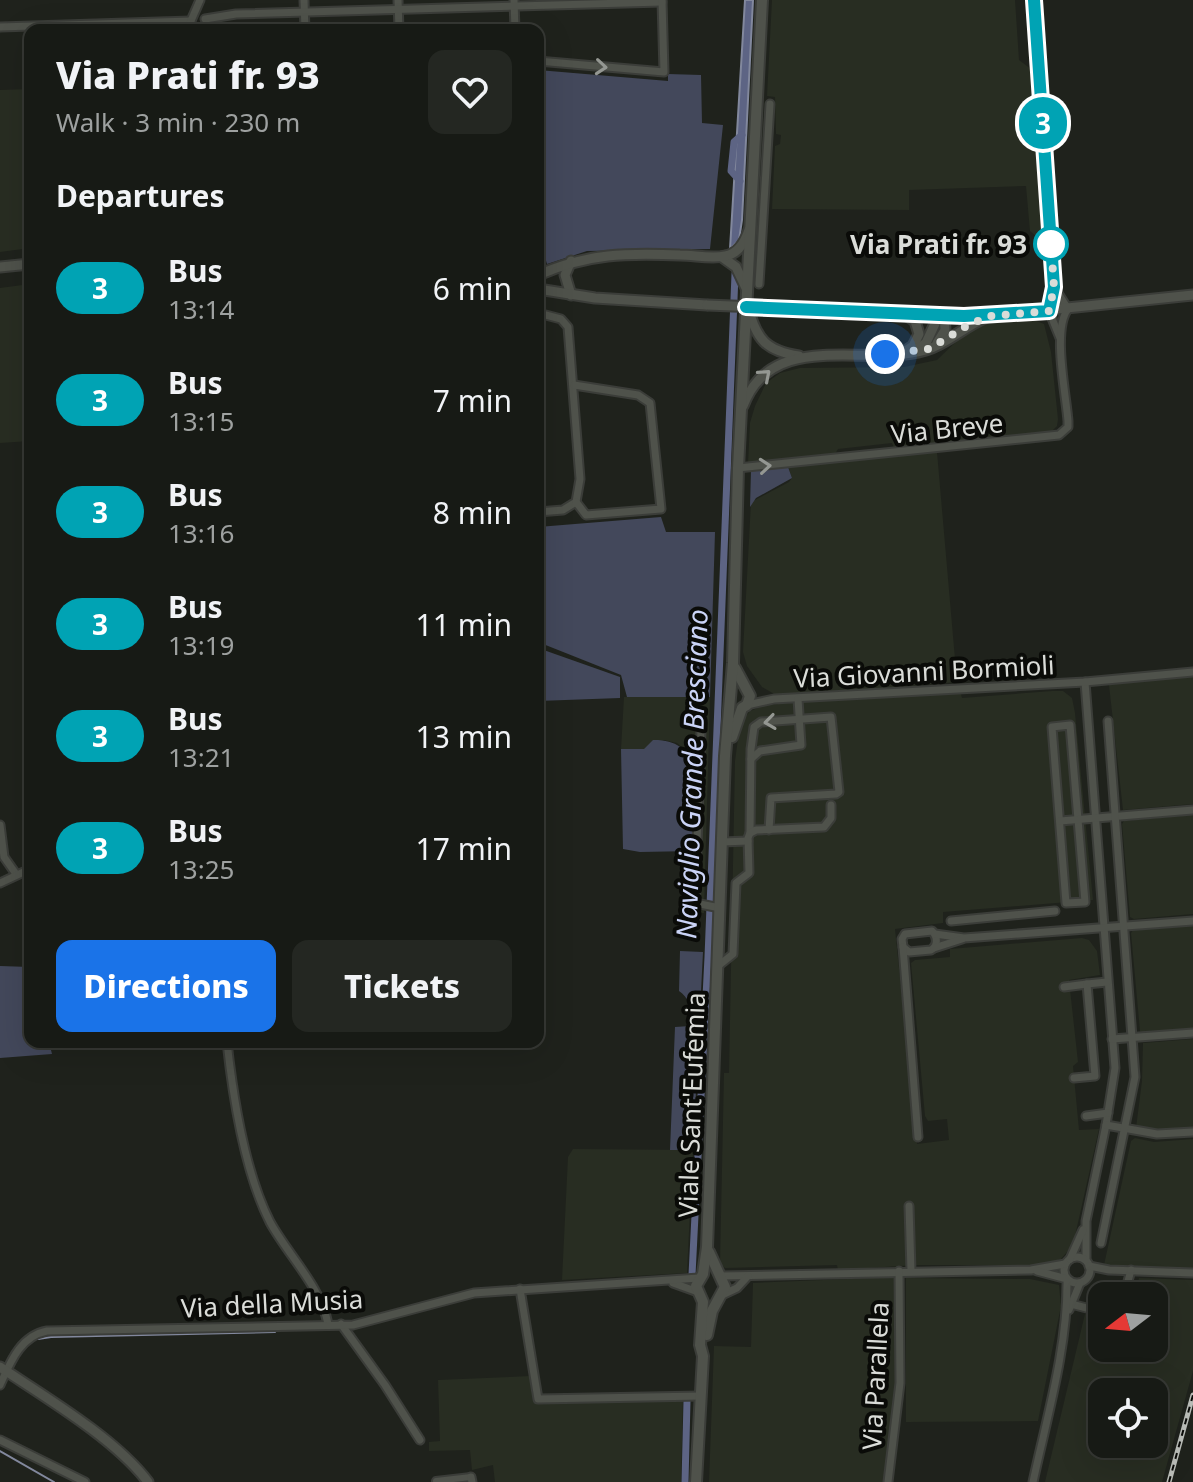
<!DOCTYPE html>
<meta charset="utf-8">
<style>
:root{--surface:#171a15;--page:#242722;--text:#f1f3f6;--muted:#9ea1a0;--line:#363834;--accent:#1a73e8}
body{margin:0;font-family:"Noto Sans",sans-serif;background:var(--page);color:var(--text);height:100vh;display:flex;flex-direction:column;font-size:30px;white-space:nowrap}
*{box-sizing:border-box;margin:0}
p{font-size:26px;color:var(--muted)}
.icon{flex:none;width:44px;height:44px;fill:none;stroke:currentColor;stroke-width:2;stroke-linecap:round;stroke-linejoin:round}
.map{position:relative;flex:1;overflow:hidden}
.details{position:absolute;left:24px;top:24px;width:520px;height:1024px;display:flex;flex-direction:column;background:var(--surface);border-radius:16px;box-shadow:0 8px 32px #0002,0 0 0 2px var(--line)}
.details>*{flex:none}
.badge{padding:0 16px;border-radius:26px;font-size:28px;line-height:52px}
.needle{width:52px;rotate:254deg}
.controls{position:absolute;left:1088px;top:1282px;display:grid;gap:16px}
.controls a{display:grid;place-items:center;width:80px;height:80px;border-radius:16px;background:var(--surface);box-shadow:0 8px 32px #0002,0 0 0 2px var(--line);font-size:40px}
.you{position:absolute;width:40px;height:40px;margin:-20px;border:6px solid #fff;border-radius:50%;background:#1a73e8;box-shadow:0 0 0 12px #1a73e833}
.map>.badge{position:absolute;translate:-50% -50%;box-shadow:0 0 0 4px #fff}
h2{padding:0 32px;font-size:30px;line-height:72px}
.round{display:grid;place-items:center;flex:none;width:84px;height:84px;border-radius:16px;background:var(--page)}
.headline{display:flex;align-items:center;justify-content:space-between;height:136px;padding:0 32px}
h1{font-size:38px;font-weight:800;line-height:60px}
.primary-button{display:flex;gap:16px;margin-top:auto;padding:16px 32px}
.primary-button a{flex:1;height:92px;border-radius:16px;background:var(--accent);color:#fff;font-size:32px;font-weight:800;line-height:92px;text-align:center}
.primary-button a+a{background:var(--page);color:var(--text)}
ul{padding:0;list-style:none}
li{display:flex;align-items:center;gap:24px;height:112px;padding:0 32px}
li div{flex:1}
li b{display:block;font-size:30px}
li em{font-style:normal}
li .badge{min-width:88px;font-weight:700;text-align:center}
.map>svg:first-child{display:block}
.built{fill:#282d22;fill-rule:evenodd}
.green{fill:#43485b}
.water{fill:#5d6484;stroke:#82889d;stroke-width:2}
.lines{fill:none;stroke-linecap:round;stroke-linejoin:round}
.stream{stroke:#82889d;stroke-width:2}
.canal{stroke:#5d6484;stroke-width:7}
.pedestrian-casing{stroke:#3b3d39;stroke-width:10}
.minor-casing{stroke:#3b3d39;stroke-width:11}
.tertiary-casing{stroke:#3b3d39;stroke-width:13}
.secondary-casing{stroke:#3b3d39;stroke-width:14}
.pedestrian{stroke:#4f524b;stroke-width:6}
.minor{stroke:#4f524b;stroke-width:7}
.tertiary{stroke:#4f524b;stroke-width:9}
.secondary{stroke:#4f524b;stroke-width:10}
.rail-casing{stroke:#babdb8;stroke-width:5}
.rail{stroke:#0a0b08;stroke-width:2;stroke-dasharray:6;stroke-linecap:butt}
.tertiary-bridge-casing{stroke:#3b3d39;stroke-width:13;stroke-linecap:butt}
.tertiary-bridge{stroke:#4f524b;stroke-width:9}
.oneway{stroke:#949792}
.line-casing{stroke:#fff;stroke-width:18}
.line{stroke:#00a3b4;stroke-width:12}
.walk{stroke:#dadcd8;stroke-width:8;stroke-dasharray:0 14.4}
.stop-dot{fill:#fff;stroke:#00a3b4;stroke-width:4}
.labels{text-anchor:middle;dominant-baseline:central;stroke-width:8;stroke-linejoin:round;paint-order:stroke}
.stop-label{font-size:26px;font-weight:bold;fill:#dadcd8;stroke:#0a0b08;text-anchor:end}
.street-label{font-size:26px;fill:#dadcd8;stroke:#0a0b08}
.water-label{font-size:28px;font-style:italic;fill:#cad3f6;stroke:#0a0b08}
</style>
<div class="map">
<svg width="1193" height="1482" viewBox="0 0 1193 1482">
<rect width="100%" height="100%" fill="#1f221c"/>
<g class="built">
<path d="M772,0H1015L1019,60L1031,69L1034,98L1029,99V106H1034L1043,242L1030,231L1026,186L909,190V210L772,209L775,146L780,144L781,135L776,134L775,97L767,96Z"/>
<path d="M30,89V248L0,252V90Z"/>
<path d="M30,284V441L0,443V288Z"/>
<path d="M1034,320L1044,324L1051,352L1058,419L1057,426L1052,431L894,448L892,443L838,449L835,454L748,464L750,423L755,406L766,383L780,373L800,368L904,367L937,360L966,332L976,326L992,323Z"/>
<path d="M937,452L957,682L804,695H776L762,687L747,666L743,652L751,502L789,482L792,478L788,467Z"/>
<path d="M1168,676L1193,677V804L1123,810L1109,685Z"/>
<path d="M960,691L962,698L1052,691H1063L1072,698L1075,713L1093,900L943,912V923L895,929L917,1144L949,1140L947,1119L928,1121L925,1116L911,963L915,960L950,957V949L1082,938L1089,940L1097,951L1100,975L1069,980L1078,1062L1073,1066L1079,1130L1099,1129L1073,1245L1061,1259L1043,1265H916L838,1270L837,1265L725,1268L720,1263L724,1073H729L735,761L740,724L750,711L765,705Z"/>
<path d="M624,697H710L704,913H690L693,851L688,752L677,743L664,740L645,749H621Z"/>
<path d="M1193,815V914L1134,919L1130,917L1122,824L1124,821Z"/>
<path d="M1193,925V1028L1142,1033L1140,1031L1131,933L1133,930Z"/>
<path d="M1193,1039V1128L1156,1131L1136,1128L1142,1081L1143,1043Z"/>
<path d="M1135,1138L1154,1142L1193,1139V1269L1104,1265L1131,1141Z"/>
<path d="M573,1149L693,1150L687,1273L562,1280L568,1157Z"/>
<path d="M896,1277V1395L884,1482H709L714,1346L751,1347L753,1283Z"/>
<path d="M906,1278L1030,1279L1059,1285L1061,1306L1038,1421L906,1422Z"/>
<path d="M1139,1278L1193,1280V1371L1162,1482H1045L1085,1314L1102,1319V1348H1154V1296H1134ZM1102,1392H1154V1444H1102Z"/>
<path d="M531,1376L536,1404L683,1400L681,1482H495L493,1465L472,1470L470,1450L429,1451V1442L440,1441L438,1380Z"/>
</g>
<g class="green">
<path d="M538,70L668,81V74L701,75L702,123L723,125L710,249L587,251L547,264L539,238L544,235L545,205L538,200Z"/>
<path d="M788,467L792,478L756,498L750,507L751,470Z"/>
<path d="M661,517L666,532H715L710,697H627L621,675L538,642V527Z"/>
<path d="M538,648L620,677V698L538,701Z"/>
<path d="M653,740C714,739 695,811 693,851L640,852L623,849L621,749H644Z"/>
<path d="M680,951L703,952L693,1150H670L675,1027L690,1026C691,1012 692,1000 679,991Z"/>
<path d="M0,966L30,967V1042H49L52,1054L0,1058Z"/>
</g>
<path class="water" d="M745,0H753L742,220L739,240L730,249Z"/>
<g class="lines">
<g class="stream">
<path d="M38,1339L51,1337L275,1332"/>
<path d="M0,1451L54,1482"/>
</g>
<g class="canal">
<path d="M740,181L731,171L734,142L742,135"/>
<path d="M692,1275L708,957L735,274"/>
<path d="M685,1482L687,1401"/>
</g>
<g class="pedestrian-casing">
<path id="pedestrian" d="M436,1481L471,1477"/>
</g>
<g class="minor-casing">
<g id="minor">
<path d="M304,0L305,30"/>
<path d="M398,0L399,30"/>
<path d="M514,0L515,30"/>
<path d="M1034,0L1054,287L1049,311L1060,338"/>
<path d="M205,19L236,14L662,2"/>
<path d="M0,27L191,21"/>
<path d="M191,30L190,23L200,0"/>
<path d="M538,61L664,72L662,0"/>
<path d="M759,284L770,104"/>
<path d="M538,313L561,319L568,327L580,479L576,502L563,510L538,512"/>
<path d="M574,385L638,395L650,403L661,509L586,515L576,502"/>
<path d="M738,468L1059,435L1068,427V421C1066,394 1052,329 1068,309L1054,287"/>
<path d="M1085,682L1115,1068L1106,1125L1086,1221V1260"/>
<path d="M747,705L774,699L1085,682L1193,672"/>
<path d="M1070,725L1085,902L1066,903L1052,727Z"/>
<path d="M701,730L695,903L720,908"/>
<path d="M751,759L760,751L801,745L798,699"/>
<path d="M1060,821L1193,810"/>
<path d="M0,825L4,857L16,874"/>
<path d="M750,833L751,749L754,727L761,722L831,717L839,792L836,794L771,798L769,830"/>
<path d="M722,842L748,841"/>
<path d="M0,883L30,869"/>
<path d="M951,921L1055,911"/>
<path d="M932,931C938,937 938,946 931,950L909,952L903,947L902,939L905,934Z"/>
<path d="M935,934L964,938L1193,921"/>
<path d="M903,947L918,1137"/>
<path d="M934,948L962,939"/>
<path d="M718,966L733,954L736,883L749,873L748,838L750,833L756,830L824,827L831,818V805"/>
<path d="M1064,987L1087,984"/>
<path d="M1112,1039L1193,1033"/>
<path d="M227,1042C233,1097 245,1173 270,1222C288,1255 321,1287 328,1324"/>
<path d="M1074,1078L1095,1076L1087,984L1107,982"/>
<path d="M1086,1116L1108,1113"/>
<path d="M1106,1125L1157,1134L1193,1132"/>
<path d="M909,1206L911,1271"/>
<path d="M1101,1243L1135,1077L1108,721"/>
<circle cx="1077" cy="1270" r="13"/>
<path d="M1070,1259L1083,1230"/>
<path d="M1089,1266L1109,1270L1193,1273"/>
<path d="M721,1276L1031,1270L1065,1264"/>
<path d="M673,1283L698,1292"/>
<path d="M520,1289L538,1399L701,1396"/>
<path d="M722,1295L737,1288L748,1276"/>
<path d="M1124,1296L1131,1270"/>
<path d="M1071,1304L1102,1312"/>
<path d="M1069,1310L1080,1283"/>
<path d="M341,1324L385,1385L420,1440"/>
<path d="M0,1385C10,1363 20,1336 47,1331L353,1325L474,1293L699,1278"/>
<path d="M0,1440L85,1482"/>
<path d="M471,1477L472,1482"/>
<path d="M888,1482L900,1383L899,1271"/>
<path d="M1033,1482C1047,1417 1068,1346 1067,1279L1037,1271"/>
</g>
</g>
<g class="tertiary-casing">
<g id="tertiary">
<path d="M722,257L736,267L746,288"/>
<path d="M571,261L565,275L571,295"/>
<path d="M0,267L30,264"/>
<path d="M538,275C589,253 626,253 680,255C694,255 711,259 725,256C738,254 745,242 749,230"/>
<path d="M538,289L595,298L707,305"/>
<path d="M748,307C756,339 766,351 799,356"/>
<path d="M780,308L990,316L1193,295"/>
<path d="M903,313L915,321L919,334L913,346L904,352"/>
<path d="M937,343L945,330L944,315"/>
<path d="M915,351L926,343L939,315"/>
<path d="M743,406C772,328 865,368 926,350C947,344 965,326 985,318"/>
<path d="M0,1367C45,1397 116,1439 148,1482"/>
</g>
</g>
<g class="secondary-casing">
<g id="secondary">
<path d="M732,737L742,708L747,705L750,696L735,668"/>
<path d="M707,1335L712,1311L725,1287L709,1252"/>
<path d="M696,1482L703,1356L700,1345L703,1302L696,1286L703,1274L707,1247L725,756L733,663L738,468L762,0"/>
</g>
</g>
<use href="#pedestrian" class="pedestrian"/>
<use href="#minor" class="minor"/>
<use href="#tertiary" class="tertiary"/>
<use href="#secondary" class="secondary"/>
<g class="rail-casing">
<path id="rail" d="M1169,1482L1193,1395"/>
</g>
<use href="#rail" class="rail"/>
<g class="tertiary-bridge-casing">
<path id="tertiary-bridge" d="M707,305L780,308"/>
</g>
<use href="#tertiary-bridge" class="tertiary-bridge"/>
</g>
<defs><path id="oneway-chevron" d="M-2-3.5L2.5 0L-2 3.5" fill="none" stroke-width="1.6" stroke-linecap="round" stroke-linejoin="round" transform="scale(2)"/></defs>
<g class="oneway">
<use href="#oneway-chevron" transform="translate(601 67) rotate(5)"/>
<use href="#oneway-chevron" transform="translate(765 375) rotate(-41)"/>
<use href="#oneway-chevron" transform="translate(765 466) rotate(-5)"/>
<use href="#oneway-chevron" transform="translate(770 722) rotate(172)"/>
</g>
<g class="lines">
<g class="line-casing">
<path id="line" d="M746,307L964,316L1049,311L1054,287L1034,0"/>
</g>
<use href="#line" class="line"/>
<path class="walk" d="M885,354L929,349L968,325L990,316L1049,311L1054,287L1051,244"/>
</g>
<circle class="stop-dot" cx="1051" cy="244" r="16"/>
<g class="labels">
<g class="stop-label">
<text x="1027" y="244">Via Prati fr. 93</text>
</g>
<g class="street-label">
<text transform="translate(947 428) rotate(-6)">Via Breve</text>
<text transform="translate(924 671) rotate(-3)">Via Giovanni Bormioli</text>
<text transform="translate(691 1105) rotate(-88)">Viale Sant'Eufemia</text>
<text transform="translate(272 1303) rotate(-3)">Via della Musia</text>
<text transform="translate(875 1376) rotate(-87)">Via Parallela</text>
</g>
<g class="water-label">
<text transform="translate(691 774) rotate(-88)">Naviglio Grande Bresciano</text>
</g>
</g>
</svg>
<div class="controls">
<a><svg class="needle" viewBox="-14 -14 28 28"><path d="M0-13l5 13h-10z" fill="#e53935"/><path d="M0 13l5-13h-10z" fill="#9ea1a0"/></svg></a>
<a><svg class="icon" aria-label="locate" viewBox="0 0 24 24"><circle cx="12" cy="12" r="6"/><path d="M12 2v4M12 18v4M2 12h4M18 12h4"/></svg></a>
</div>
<div class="you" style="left:885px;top:354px"></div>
<b class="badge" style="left:1043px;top:123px;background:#00a3b4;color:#fff">3</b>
<section class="details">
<div class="headline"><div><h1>Via Prati fr. 93</h1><p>Walk · 3 min · 230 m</p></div><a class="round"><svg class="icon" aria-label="heart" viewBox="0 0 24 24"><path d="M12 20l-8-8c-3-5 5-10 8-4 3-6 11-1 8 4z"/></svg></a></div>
<h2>Departures</h2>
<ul>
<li><span class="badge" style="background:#00a3b4;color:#fff">3</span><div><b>Bus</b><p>13:14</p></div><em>6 min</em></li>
<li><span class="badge" style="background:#00a3b4;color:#fff">3</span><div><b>Bus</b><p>13:15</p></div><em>7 min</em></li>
<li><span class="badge" style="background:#00a3b4;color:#fff">3</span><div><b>Bus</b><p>13:16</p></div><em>8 min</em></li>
<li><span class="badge" style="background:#00a3b4;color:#fff">3</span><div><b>Bus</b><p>13:19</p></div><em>11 min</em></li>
<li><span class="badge" style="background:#00a3b4;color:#fff">3</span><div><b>Bus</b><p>13:21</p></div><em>13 min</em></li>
<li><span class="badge" style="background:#00a3b4;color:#fff">3</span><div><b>Bus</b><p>13:25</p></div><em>17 min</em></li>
</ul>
<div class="primary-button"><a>Directions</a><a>Tickets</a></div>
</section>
</div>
